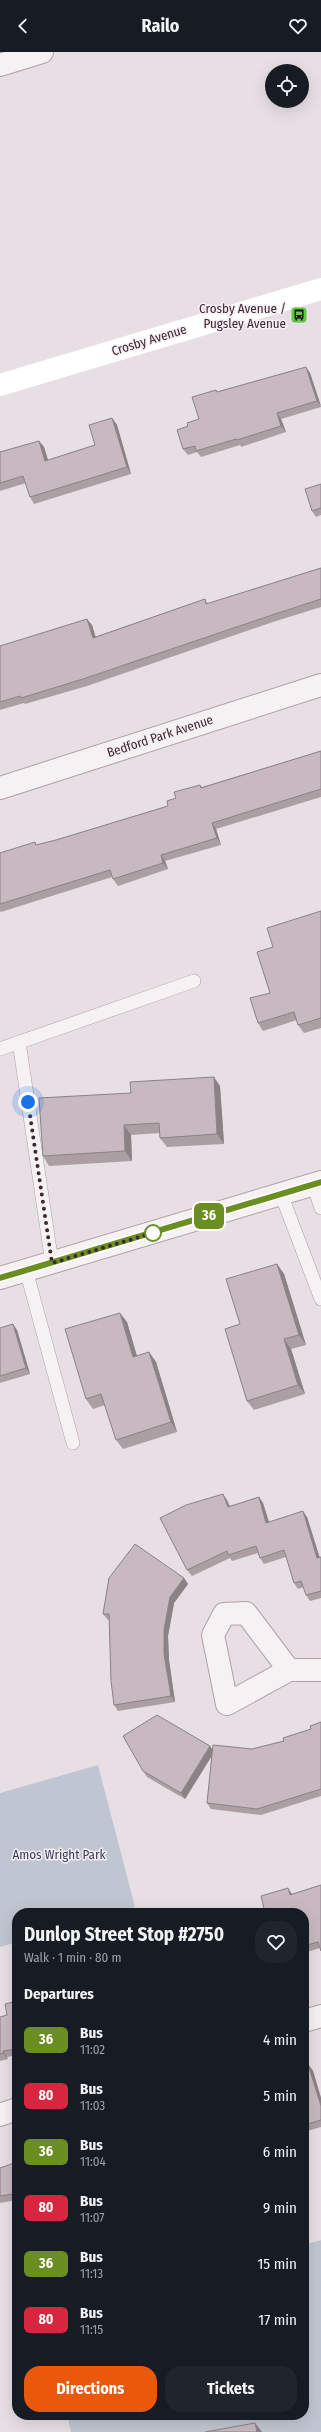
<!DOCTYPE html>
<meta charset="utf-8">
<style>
:root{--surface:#171b24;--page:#20242c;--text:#f1f3f6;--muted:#9ea1a6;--accent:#ea580c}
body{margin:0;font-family:"Fira Sans Condensed",sans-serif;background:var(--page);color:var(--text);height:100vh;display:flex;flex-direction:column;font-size:15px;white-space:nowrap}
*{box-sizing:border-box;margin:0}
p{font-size:13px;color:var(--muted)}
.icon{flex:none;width:22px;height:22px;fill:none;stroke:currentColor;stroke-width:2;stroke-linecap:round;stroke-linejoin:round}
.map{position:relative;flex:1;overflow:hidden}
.panel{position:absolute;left:12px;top:1856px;width:297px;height:512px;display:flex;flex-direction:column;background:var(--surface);border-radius:16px;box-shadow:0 4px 16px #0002}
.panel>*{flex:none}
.badge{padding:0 8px;border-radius:6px;font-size:14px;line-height:26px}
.buttons{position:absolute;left:265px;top:12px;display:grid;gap:8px}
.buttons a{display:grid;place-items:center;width:44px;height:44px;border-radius:50%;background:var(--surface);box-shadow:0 4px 16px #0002;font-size:20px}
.you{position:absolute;width:20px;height:20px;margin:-10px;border:3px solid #fff;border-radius:50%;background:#1a73e8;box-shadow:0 0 0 6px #1a73e833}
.map>.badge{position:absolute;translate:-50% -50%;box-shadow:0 0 0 2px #fff}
h2{padding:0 12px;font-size:15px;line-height:36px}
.round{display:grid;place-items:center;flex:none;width:42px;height:42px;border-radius:16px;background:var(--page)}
.headline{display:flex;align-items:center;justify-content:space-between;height:68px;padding:0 12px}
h1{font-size:19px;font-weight:700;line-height:30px}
.primary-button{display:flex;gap:8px;margin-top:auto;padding:8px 12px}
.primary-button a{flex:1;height:46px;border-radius:16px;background:var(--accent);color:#fff;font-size:16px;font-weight:700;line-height:46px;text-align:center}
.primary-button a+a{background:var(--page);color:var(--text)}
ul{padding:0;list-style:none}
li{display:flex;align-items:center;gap:12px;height:56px;padding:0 12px}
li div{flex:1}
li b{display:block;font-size:15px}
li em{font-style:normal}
li .badge{min-width:44px;font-weight:700;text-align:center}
header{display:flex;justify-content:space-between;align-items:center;height:52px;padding:0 12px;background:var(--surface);font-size:18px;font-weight:700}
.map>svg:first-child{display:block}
.green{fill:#c0c6d1}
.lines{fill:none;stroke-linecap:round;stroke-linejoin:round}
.lane-casing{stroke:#aea1a7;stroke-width:14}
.street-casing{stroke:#aea1a7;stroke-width:24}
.lane{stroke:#f6f1f3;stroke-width:13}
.street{stroke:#f6f1f3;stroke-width:22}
.secondary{stroke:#fff;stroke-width:22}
.wall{fill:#ab9fa4}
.shaded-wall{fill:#8b8286}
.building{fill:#c7b9bf;stroke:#8b8286}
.line-casing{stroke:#fff;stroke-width:9}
.line{stroke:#6b8e23;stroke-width:6}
.walk{stroke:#3e2832;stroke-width:4;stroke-dasharray:0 7.2}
.stop-dot{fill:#fff;stroke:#6b8e23;stroke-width:2}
.labels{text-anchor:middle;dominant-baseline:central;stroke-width:3;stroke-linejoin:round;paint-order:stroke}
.poi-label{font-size:13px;fill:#3e2832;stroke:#f5eef2;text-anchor:end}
.street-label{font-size:13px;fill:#3e2832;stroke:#f5eef2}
.park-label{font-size:13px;fill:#364059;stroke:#f5eef2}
</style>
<header><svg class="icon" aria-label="back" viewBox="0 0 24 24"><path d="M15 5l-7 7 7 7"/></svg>Railo<svg class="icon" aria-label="heart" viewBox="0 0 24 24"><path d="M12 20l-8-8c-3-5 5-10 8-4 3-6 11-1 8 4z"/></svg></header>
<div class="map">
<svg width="321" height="2380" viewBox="0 0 321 2380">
<rect width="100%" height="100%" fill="#e7dfe3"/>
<g class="green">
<path d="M98,1713L135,1855L113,1861H17V1890L0,1895V1741Z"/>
<path d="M321,2188V2380H71L67,2363H304V2193Z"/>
</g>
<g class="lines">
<g class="lane-casing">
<g id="lane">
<path d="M19,990L52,1211"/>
<path d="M0,997L194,929"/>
<path d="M313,1132L321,1156"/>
<path d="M281,1142L321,1247"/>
<path d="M26,1218L73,1391"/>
</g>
</g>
<g class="street-casing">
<g id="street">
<path d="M0,13L42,0"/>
<path d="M0,736L321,633"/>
<path d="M0,1226L321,1130"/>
<path d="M289,1618L246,1561L224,1562L213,1583L227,1652L289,1618H321"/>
<path d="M304,1969L321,1964"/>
<path d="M0,2063L17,2057"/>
</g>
</g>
<use href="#lane" class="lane"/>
<use href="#street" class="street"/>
<path class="secondary" d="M0,333L321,237"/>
</g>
<g class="wall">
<path d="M306,315L310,321L321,355L281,367L286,380L241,395L240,393L201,405L197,400L188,403L183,397L188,374L199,367L216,338L217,340Z"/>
<path d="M112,366L117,373L131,422L34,452L30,445L26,431L0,439V400L39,389L44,395L48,408L95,393Z"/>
<path d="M321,432V463L316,465L312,459Z"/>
<path d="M321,516V555L273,570L87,634L25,652L24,651L0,658V594L92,573L95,585L205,547L208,552Z"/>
<path d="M321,699V745L216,777L221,793L165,809L168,817L118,834L113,827L112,825L1,860L0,859V801L37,793L56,788L168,754L176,746L200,733L202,735Z"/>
<path d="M321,859V976L304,981L298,973L297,968L263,979L258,971L270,941L273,895Z"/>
<path d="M220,1034L224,1092L167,1095L160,1086V1081L131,1083L132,1109L49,1114L43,1104Z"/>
<path d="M277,1212L284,1222L306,1293L291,1297L305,1342L254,1358L247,1349L240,1272Z"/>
<path d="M127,1270L137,1304L149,1300L156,1310L177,1380L123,1397L116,1388L105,1353L93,1357L86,1347Z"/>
<path d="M0,1276L17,1278L30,1322L0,1331Z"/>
<path d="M259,1445L263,1451L269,1470L307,1465L320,1506L321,1505V1546L310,1549L306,1543L304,1535L298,1537L294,1531L286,1505L264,1512L260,1506L258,1501L232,1509L230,1506L192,1524L187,1518L227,1448L230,1454Z"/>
<path d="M184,1526L188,1532L174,1551L168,1584L169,1608L175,1650L118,1659L114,1653L109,1568H108L103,1562Z"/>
<path d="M321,1670V1744L261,1763L211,1757L207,1751L212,1704L185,1747L147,1725L143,1719L210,1694L212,1698L252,1697L284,1689L311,1677Z"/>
<path d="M321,1833L320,1896L304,1901V1861L292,1842Z"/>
<path d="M17,1949V2003L7,2005L8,2007L0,2009V1965L7,1963Z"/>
<path d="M308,2012L313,2019L321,2046V2075L304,2080V2014Z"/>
<path d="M17,2110V2150L16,2148L0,2151V2116Z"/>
</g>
<g class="shaded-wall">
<path d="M306,315L310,321L321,354L317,349Z"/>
<path d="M277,361L281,367L286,380L281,374Z"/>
<path d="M112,366L117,373L131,422L127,415Z"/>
<path d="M39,389L44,395L50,415L45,409Z"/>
<path d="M87,567L92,573L98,592L93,586Z"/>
<path d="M212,771L216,777L221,793L217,786Z"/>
<path d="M161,803L165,809L168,817L163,811Z"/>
<path d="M214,1025L220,1034L224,1092L217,1082Z"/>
<path d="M124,1073L131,1083L132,1109L125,1099Z"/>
<path d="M277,1212L284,1222L306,1293L299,1283Z"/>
<path d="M120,1261L127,1270L140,1315L133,1305Z"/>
<path d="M13,1272L17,1278L30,1322L26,1316Z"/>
<path d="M284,1287L291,1297L305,1342L298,1333Z"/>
<path d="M149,1300L156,1310L177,1380L171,1370Z"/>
<path d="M223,1442L227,1448L232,1461L228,1455Z"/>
<path d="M259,1445L263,1451L271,1477L266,1471Z"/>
<path d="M303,1459L307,1465L321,1510L317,1506Z"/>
<path d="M184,1526L188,1532L174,1551L168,1584L169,1608L175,1650L171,1644L164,1602V1578L170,1545Z"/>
<path d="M210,1694L214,1700L185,1747L181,1741Z"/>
<path d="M288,1836L292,1842L290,1843Z"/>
<path d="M3,1999L7,2005L8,2007L3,2001Z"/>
<path d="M308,2012L313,2019L321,2046V2054Z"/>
<path d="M255,2371L262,2380H257Z"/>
</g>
<g class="building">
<path d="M306,315L317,349L277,361L281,374L237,388L236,387L196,399L195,394L183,397L177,378L188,374L187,371L199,367L192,345L216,338L217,340Z"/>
<path d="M112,366L127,415L30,445L23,424L0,431V400L39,389L45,409L95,393L89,373Z"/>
<path d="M321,432V456L312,459L305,437Z"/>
<path d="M321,516V547L269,564L83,627L21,646L20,644L0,650V594L87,567L93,586L205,547L206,552Z"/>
<path d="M321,699V737L212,771L217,786L161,803L163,811L113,827L110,818L0,852V801L35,790L36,793L56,788L168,754L167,749L176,746L174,740L200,733L201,736Z"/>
<path d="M321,859V966L298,973L294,960L258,971L250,946L270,941L257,900L273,895L267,876Z"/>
<path d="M214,1025L217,1082L160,1086L159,1071L124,1073L125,1099L43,1104L39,1046L131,1041L130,1030Z"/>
<path d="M277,1212L299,1283L284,1287L298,1333L247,1349L225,1277L240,1272L226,1227Z"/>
<path d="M120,1261L133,1305L149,1300L171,1370L116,1388L101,1342L86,1347L65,1277Z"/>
<path d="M13,1272L26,1316L0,1324V1276Z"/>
<path d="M223,1442L228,1455L259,1445L266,1471L303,1459L317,1506L321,1505V1539L306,1543L301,1529L294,1531L284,1498L260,1506L256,1494L228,1503L227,1499L187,1518L160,1466L186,1453Z"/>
<path d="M135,1492L184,1526L170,1545L164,1578V1602L171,1644L114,1653L111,1629L109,1562H103L109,1526Z"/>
<path d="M157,1663L210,1694L181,1741L143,1719L123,1684Z"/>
<path d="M321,1670V1737L257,1757L207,1751L213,1693L252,1697L284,1689L283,1686L311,1677L310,1674Z"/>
<path d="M321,1833V1899L318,1890L304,1894V1861H265L261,1844L288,1836L290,1843Z"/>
<path d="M223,1857L224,1861H211Z"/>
<path d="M17,1949V1997L3,1999V2001L0,2002V1965L7,1963L5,1952Z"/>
<path d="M308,2012L321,2054V2068L304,2073V2014Z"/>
<path d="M17,2110V2147H15L13,2142L0,2144V2116Z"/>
<path d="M255,2371L257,2380H205Z"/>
</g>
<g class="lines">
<g class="line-casing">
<path id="line" d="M0,1226L321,1130"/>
</g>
<use href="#line" class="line"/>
<path class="walk" d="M28,1050L52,1211L153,1181"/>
</g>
<defs>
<g id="bus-square" transform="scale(0.9)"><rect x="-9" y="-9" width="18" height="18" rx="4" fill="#66c848" stroke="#f5eef2"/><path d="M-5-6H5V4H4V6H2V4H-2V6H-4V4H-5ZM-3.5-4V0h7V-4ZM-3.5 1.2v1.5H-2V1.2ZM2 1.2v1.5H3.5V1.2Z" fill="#111"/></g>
</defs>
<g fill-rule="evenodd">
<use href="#bus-square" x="299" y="263"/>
</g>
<circle class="stop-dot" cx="153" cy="1181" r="8"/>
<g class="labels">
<g class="poi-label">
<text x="286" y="256">Crosby Avenue /<tspan x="286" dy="15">Pugsley Avenue</tspan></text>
</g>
<g class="street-label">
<text transform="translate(149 288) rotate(-17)">Crosby Avenue</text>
<text transform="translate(160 684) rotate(-18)">Bedford Park Avenue</text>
</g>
<g class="park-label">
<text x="59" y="1802">Amos Wright Park</text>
</g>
</g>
</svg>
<div class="buttons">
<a><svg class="icon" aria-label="locate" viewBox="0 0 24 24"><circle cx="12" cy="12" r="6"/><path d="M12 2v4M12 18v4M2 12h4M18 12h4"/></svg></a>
</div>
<div class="you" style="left:28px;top:1050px"></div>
<b class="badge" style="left:209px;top:1164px;background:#6b8e23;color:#fff">36</b>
<section class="panel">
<div class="headline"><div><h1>Dunlop Street Stop #2750</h1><p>Walk · 1 min · 80 m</p></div><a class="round"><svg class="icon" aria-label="heart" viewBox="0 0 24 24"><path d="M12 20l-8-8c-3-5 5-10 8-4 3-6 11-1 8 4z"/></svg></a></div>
<h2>Departures</h2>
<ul>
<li><span class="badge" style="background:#6b8e23;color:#fff">36</span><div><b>Bus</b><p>11:02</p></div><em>4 min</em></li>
<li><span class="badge" style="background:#d7263d;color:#fff">80</span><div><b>Bus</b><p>11:03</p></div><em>5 min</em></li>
<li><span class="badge" style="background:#6b8e23;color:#fff">36</span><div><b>Bus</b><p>11:04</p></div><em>6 min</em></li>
<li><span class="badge" style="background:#d7263d;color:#fff">80</span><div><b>Bus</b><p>11:07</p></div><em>9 min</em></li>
<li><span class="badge" style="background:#6b8e23;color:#fff">36</span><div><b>Bus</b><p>11:13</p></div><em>15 min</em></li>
<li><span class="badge" style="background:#d7263d;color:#fff">80</span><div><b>Bus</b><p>11:15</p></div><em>17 min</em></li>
</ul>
<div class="primary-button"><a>Directions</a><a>Tickets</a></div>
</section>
</div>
